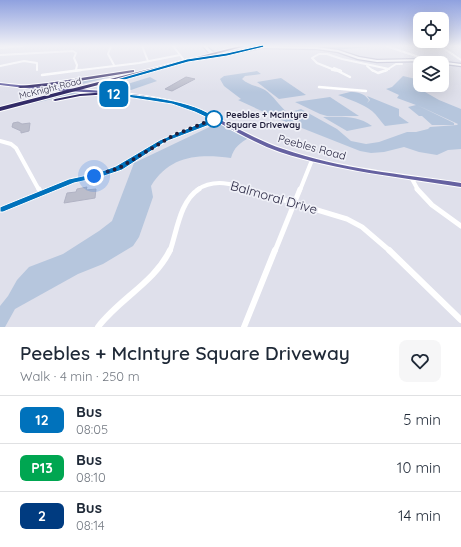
<!DOCTYPE html>
<meta charset="utf-8">
<style>
:root{--surface:#fff;--page:#f6f6f7;--text:#1f2937;--muted:#747a83;--line:#e0e1e3}
body{margin:0;font-family:Quicksand,sans-serif;background:var(--page);color:var(--text);height:100vh;display:flex;flex-direction:column;font-size:15px;white-space:nowrap}
*{box-sizing:border-box;margin:0}
p{font-size:13px;color:var(--muted)}
.icon{flex:none;width:22px;height:22px;fill:none;stroke:currentColor;stroke-width:2;stroke-linecap:round;stroke-linejoin:round}
.map{position:relative;height:327px;overflow:hidden}
.details{display:flex;flex-direction:column;background:var(--surface);flex:1}
.details>*{flex:none}
.badge{padding:0 8px;border-radius:6px;font-size:14px;line-height:26px}
.tools{position:absolute;left:413px;top:12px;display:grid;gap:8px}
.tools a{display:grid;place-items:center;width:36px;height:36px;border-radius:8px;background:var(--surface);box-shadow:0 4px 16px #0002;font-size:20px}
.you{position:absolute;width:20px;height:20px;margin:-10px;border:3px solid #fff;border-radius:50%;background:#1a73e8;box-shadow:0 0 0 6px #1a73e833}
.map>.badge{position:absolute;translate:-50% -50%;box-shadow:0 0 0 2px #fff}
.round{display:grid;place-items:center;flex:none;width:42px;height:42px;border-radius:8px;background:var(--page)}
.head{display:flex;align-items:center;justify-content:space-between;height:68px;padding:0 20px}
h1{font-size:19px;font-weight:600;line-height:30px}
ul{padding:0;list-style:none}
li{display:flex;align-items:center;gap:12px;height:48px;padding:0 20px;border-top:1px solid var(--line)}
li div{flex:1}
li b{display:block;font-size:15px}
li em{font-style:normal}
li .badge{min-width:44px;font-weight:700;text-align:center}
.map>svg:first-child{display:block}
.green{fill:#b6c6dd}
.building{fill:#bbbdcb;stroke:#b1b3c4}
.lines{fill:none;stroke-linecap:round;stroke-linejoin:round}
.secondary-casing{stroke:#b2b3ca;stroke-width:2.5}
.primary-casing{stroke:#fff;stroke-width:2}
.highway-casing{stroke:#fff;stroke-width:2}
.street-far5{stroke:#fff;stroke-width:2}
.street-far4{stroke:#fff;stroke-width:2.5}
.street-far3{stroke:#fff;stroke-width:3}
.street-far2{stroke:#fff;stroke-width:4}
.street-far1{stroke:#fff;stroke-width:5}
.street{stroke:#fff;stroke-width:6}
.secondary{fill:#fff;fill-rule:evenodd}
.primary{fill:#6662a1;fill-rule:evenodd}
.highway{fill:#322b67;fill-rule:evenodd}
.line{fill:#0072bc;stroke:#fff}
.walk{stroke:#211f3b;stroke-width:4;stroke-dasharray:0 7.2}
.stop-dot{fill:#fff;stroke:#0072bc;stroke-width:2}
.labels{text-anchor:middle;dominant-baseline:central;stroke-width:3.5;stroke-linejoin:round;paint-order:stroke}
.far-street-label{font-size:9px;fill:#211f3b;stroke:#eff0f7}
.far-stop-label{font-size:9px;font-weight:bold;fill:#211f3b;stroke:#eff0f7;text-anchor:start}
.street-label{font-size:11px;fill:#211f3b;stroke:#eff0f7}
.near-street-label{font-size:13px;fill:#211f3b;stroke:#eff0f7}
</style>
<div class="map">
<svg width="461" height="327" viewBox="0 0 461 327">
<rect width="100%" height="100%" fill="#dfe0eb"/>
<g class="green">
<path d="M266,46H383L333,50Z"/>
<path d="M257,71L261,74L245,76L242,79C248,85 258,86 265,90C274,96 279,106 288,113L301,109L337,129L351,141L366,144L379,142L407,132H416L428,129L430,127L457,125L458,124L417,105L454,123V125H432L422,116H419L408,107L416,105L397,98L399,95L386,89L392,87L403,76L420,80V85H430L435,90L425,92L439,100L461,109V149L448,150L437,155L419,152L404,147L384,152L371,153L360,151L279,119L238,100L241,99L224,86L220,79L224,76Z"/>
<path d="M126,73L66,88L38,87Z"/>
<path d="M150,77L157,81L131,90L121,86Z"/>
<path d="M281,78L306,95L279,99L257,82Z"/>
<path d="M73,92L93,93L65,96L0,111Z"/>
<path d="M350,92C358,92 364,93 369,100L367,103L370,100L367,96L399,109V116L409,123L385,126C381,122 377,115 372,111C363,104 351,100 338,95Z"/>
<path d="M330,97L359,116H327L320,114L295,102Z"/>
<path d="M323,117C340,117 357,115 372,126L347,131Z"/>
<path d="M220,122L250,137C240,143 234,147 231,158C199,154 170,155 151,186L153,197L139,237L133,246L103,264L78,274L15,309L5,327H0V306L8,296L17,280L29,267L63,254L99,231L112,221L134,163Z"/>
</g>
<g class="building">
<path d="M186,77L195,79L172,91L165,89Z"/>
<path d="M18,122L22,124L30,123L29,131L21,133V131L12,127L13,123Z"/>
<path d="M87,187L86,190L96,189L95,198L64,203L67,193L76,192L77,189Z"/>
</g>
<g class="lines">
<g class="secondary-casing">
<path id="secondary" d="M203,46H206L213,52L223,53L263,46L317,47L338,50L359,57L377,60L422,59L461,64V66L422,61L377,62L358,59L338,52L317,49L263,48L223,55L214,54L213,55L210,54Z"/>
</g>
<g class="primary-casing">
<path id="primary" d="M0,83C57,90 115,88 172,101C211,110 244,136 283,149C340,169 401,174 461,183V187C400,177 338,171 280,152C242,139 210,113 172,103C138,94 102,93 66,91C44,90 22,88 0,85Z"/>
</g>
<g class="highway-casing">
<g id="highway">
<path d="M240,46H246L0,111V107Z"/>
<path d="M133,70H134V72L48,86L20,88L18,87L20,86L48,83Z"/>
<path d="M109,92H111V94L80,96L55,101L53,100L55,99L80,94Z"/>
</g>
</g>
<g class="street-far5">
<path d="M111,46L108,54L114,65"/>
<path d="M142,46L148,61"/>
<path d="M173,46L184,60"/>
<path d="M386,46L428,60"/>
<path d="M440,46L461,60"/>
<path d="M0,48L23,46"/>
<path d="M248,49L258,46"/>
<path d="M0,55L73,51L76,53L74,58L77,65L76,70"/>
<path d="M0,66L24,61L37,63V70"/>
<path d="M367,66L373,71"/>
<path d="M334,68L341,71L332,70Z"/>
<path d="M332,69L317,63L312,58L319,54H327L342,59L389,69"/>
<path d="M73,71L139,63L180,55"/>
<path d="M385,71L396,64H402"/>
</g>
<g class="street-far4">
<path d="M334,70L341,71L339,70"/>
<path d="M372,70L378,73L387,70"/>
<path d="M338,71L350,77"/>
<path d="M42,75L81,70"/>
<path d="M319,87L366,91"/>
</g>
<g class="street-far3">
<path d="M178,135L212,121"/>
<path d="M164,141L174,135L214,119"/>
</g>
<g class="street-far2">
<path d="M0,141L11,144L16,148L39,190"/>
<path d="M411,177L418,190"/>
<path d="M49,190L72,180L98,175L119,168L166,140"/>
<path d="M197,190C214,178 233,184 251,190"/>
<path d="M300,190L312,160"/>
</g>
<g class="street-far1">
<path d="M39,189L41,193L52,189"/>
<path d="M248,189L347,219L362,227L390,251"/>
<path d="M417,189L432,205L461,226"/>
<path d="M170,251C177,231 180,201 199,189"/>
<path d="M275,251L300,189"/>
</g>
<g class="street">
<path d="M389,250L461,320"/>
<path d="M98,327C119,299 155,282 170,250"/>
<path d="M244,327L275,250"/>
</g>
<use href="#secondary" class="secondary"/>
<use href="#primary" class="primary"/>
<use href="#highway" class="highway"/>
</g>
<linearGradient id="sky" x2="0" y2="1"><stop stop-color="#8fa1df"/><stop offset="0.5" stop-color="#f1f1f6"/><stop offset="1" stop-color="#f1f1f6" stop-opacity="0"/></linearGradient>
<rect width="461" height="92" fill="url(#sky)"/>
<path class="line" d="M263,45L264,47L227,56L188,62L107,85L104,88L110,92C140,96 194,99 217,119L212,124L165,142L122,170L101,177L74,183L3,212H0V207L69,179L97,173L116,166L160,140L210,119L195,112L172,104L107,94L99,88L103,83L187,59L227,53Z"/>
<g class="lines">
<path class="walk" d="M94,176L119,168L174,135L214,119"/>
</g>
<circle class="stop-dot" cx="214" cy="119" r="8"/>
<g class="labels">
<g class="far-street-label">
<text transform="translate(50 88) rotate(-14)">McKnight Road</text>
</g>
<g class="far-stop-label">
<text x="226" y="114">Peebles + McIntyre<tspan x="226" dy="10">Square Driveway</tspan></text>
</g>
<g class="street-label">
<text transform="translate(312 147) rotate(15)">Peebles Road</text>
</g>
<g class="near-street-label">
<text transform="translate(274 197) rotate(16)">Balmoral Drive</text>
</g>
</g>
</svg>
<div class="tools">
<a><svg class="icon" aria-label="locate" viewBox="0 0 24 24"><circle cx="12" cy="12" r="6"/><path d="M12 2v4M12 18v4M2 12h4M18 12h4"/></svg></a>
<a><svg class="icon" aria-label="layers" viewBox="0 0 24 24"><path d="M12 4l9 5-9 5-9-5zM3 14l9 5 9-5"/></svg></a>
</div>
<div class="you" style="left:94px;top:176px"></div>
<b class="badge" style="left:114px;top:94px;background:#0072bc;color:#fff">12</b>
</div>
<section class="details">
<div class="head"><div><h1>Peebles + McIntyre Square Driveway</h1><p>Walk · 4 min · 250 m</p></div><a class="round"><svg class="icon" aria-label="heart" viewBox="0 0 24 24"><path d="M12 20l-8-8c-3-5 5-10 8-4 3-6 11-1 8 4z"/></svg></a></div>
<ul>
<li><span class="badge" style="background:#0072bc;color:#fff">12</span><div><b>Bus</b><p>08:05</p></div><em>5 min</em></li>
<li><span class="badge" style="background:#00a651;color:#fff">P13</span><div><b>Bus</b><p>08:10</p></div><em>10 min</em></li>
<li><span class="badge" style="background:#003b80;color:#fff">2</span><div><b>Bus</b><p>08:14</p></div><em>14 min</em></li>
</ul>
</section>
